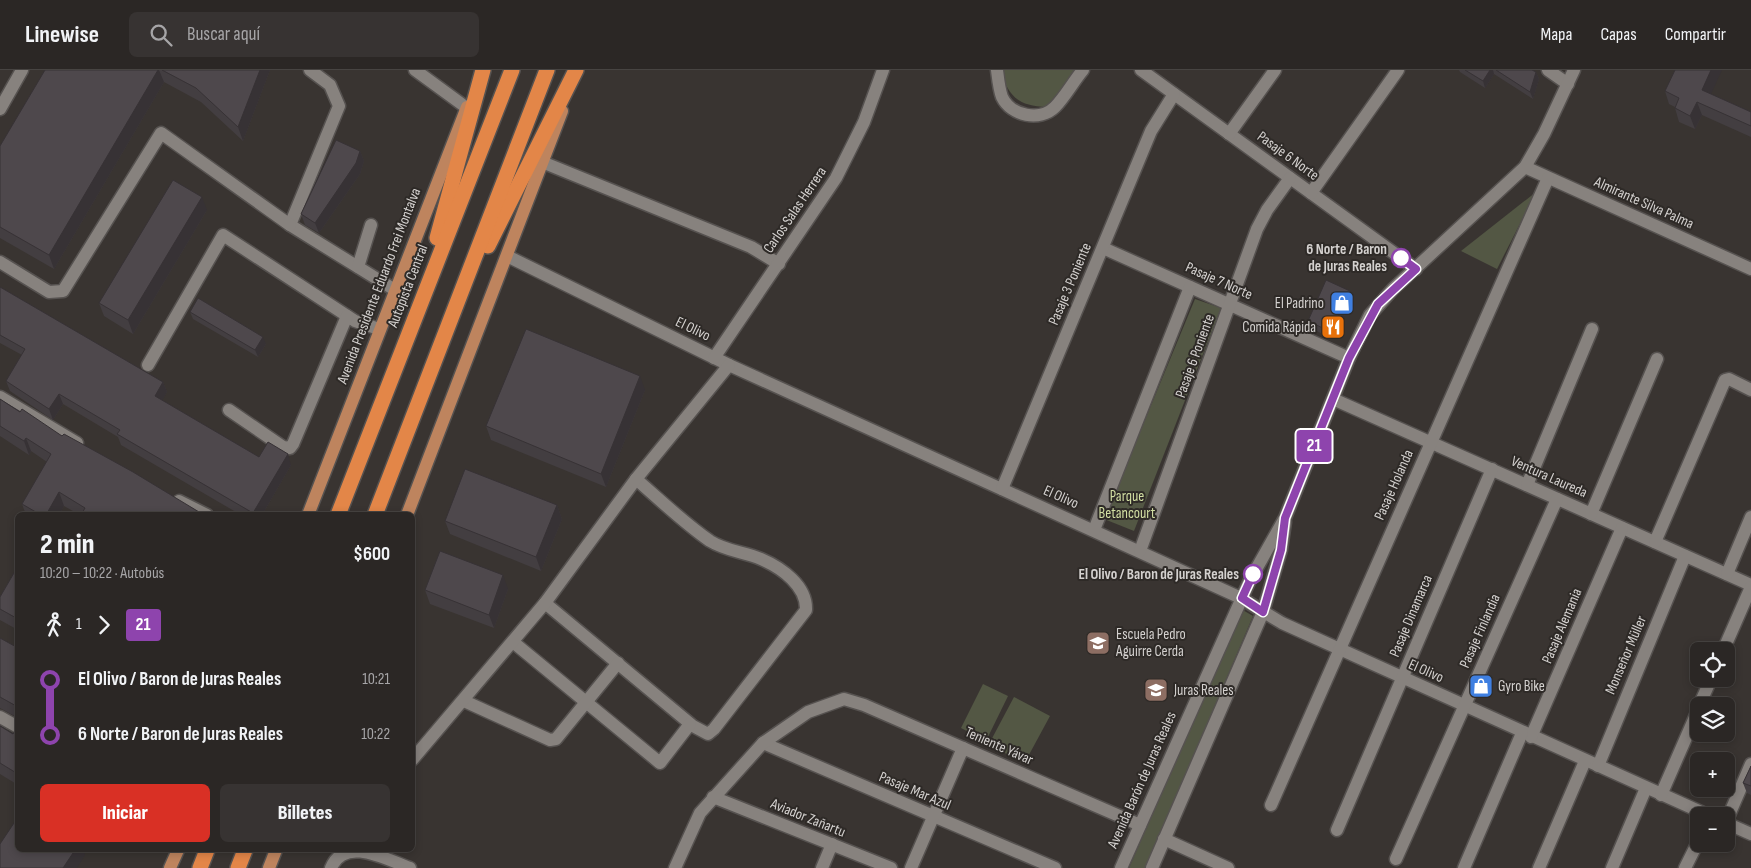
<!DOCTYPE html>
<html lang="es">
<meta charset="utf-8">
<style>
:root{--surface:#2b2725;--page:#373332;--text:#f1f3f6;--muted:#a6a5a7;--line:#474442;--accent:#d93025}
body{margin:0;font-family:"Sofia Sans Condensed",sans-serif;background:var(--page);color:var(--text);height:100vh;display:flex;flex-direction:column;font-size:19px;white-space:nowrap}
*{box-sizing:border-box;margin:0}
p{font-size:16px;color:var(--muted)}
.icon{flex:none;width:28px;height:28px;fill:none;stroke:currentColor;stroke-width:2;stroke-linecap:round;stroke-linejoin:round}
.map{position:relative;flex:1;overflow:hidden}
.drawer{position:absolute;left:15px;top:442px;width:400px;height:340px;display:flex;flex-direction:column;background:var(--surface);border-radius:8px;box-shadow:0 2px 8px #0003,0 0 0 1px var(--line)}
.drawer>*{flex:none}
.badge{padding:0 10px;border-radius:4px;font-size:18px;line-height:32px}
.controls{position:absolute;left:1690px;top:572px;display:grid;gap:10px}
.controls a{display:grid;place-items:center;width:45px;height:45px;border-radius:8px;background:var(--surface);box-shadow:0 2px 8px #0003,0 0 0 1px var(--line);font-size:25px}
.map>.badge{position:absolute;translate:-50% -50%;box-shadow:0 0 0 2px #fff}
.legs{display:flex;align-items:center;gap:8px;height:55px;padding:0 25px;font-size:16px}
.legs p{margin-inline-start:auto}
.head{display:flex;align-items:center;justify-content:space-between;height:85px;padding:0 25px}
h1{font-size:28px;font-weight:800;line-height:38px}
.action{display:flex;gap:10px;margin-top:auto;padding:10px 25px}
.action a{flex:1;height:58px;border-radius:8px;background:var(--accent);color:#fff;font-size:20px;font-weight:800;line-height:58px;text-align:center}
.action a+a{background:var(--page);color:var(--text)}
ul{padding:0 25px;list-style:none}
li{display:flex;align-items:center;gap:18px;height:55px;font-size:19px}
li i{display:grid;place-items:center;width:8px;height:100%;margin:0 6px;background:currentColor}
li i::after{content:'';width:12px;height:12px;margin:-6px;border:4px solid;border-radius:50%;background:var(--surface)}
li p{margin-inline-start:auto}
li:first-child i{background:linear-gradient(#0000 50%,currentColor 0)}
li:last-child i{background:linear-gradient(currentColor 50%,#0000 0)}
header{display:flex;align-items:center;gap:30px;box-sizing:border-box;height:70px;padding:0 25px;background:var(--surface);border-bottom:1px solid var(--line)}
header strong{font-size:24px}
nav{display:flex;gap:28px;margin-inline-start:auto;font-size:18px}
.search{width:350px;height:45px;background:var(--page);display:flex;align-items:center;gap:12px;box-sizing:border-box;padding:0 18px;border-radius:8px;color:var(--muted);font-size:19px}
.map>svg:first-child{display:block}
.green{fill:#535744}
.lines{fill:none;stroke-linecap:round;stroke-linejoin:round}
.minor-casing{stroke:#565250;stroke-width:15}
.major-casing{stroke:#565250;stroke-width:15}
.highway-casing{stroke:#565250;stroke-width:18}
.minor{stroke:#87827e;stroke-width:12}
.major{stroke:#be845e;stroke-width:12}
.highway{stroke:#e38648;stroke-width:15}
.wall{fill:#433e41}
.shaded-wall{fill:#373235}
.building{fill:#4e484c;stroke:#373235}
.line-1-casing{stroke:#fff;stroke-width:11}
.line-1{stroke:#8e44ad;stroke-width:8}
.stop-1-dot{fill:#fff;stroke:#8e44ad;stroke-width:2.5}
.labels{text-anchor:middle;dominant-baseline:central;stroke-width:4;stroke-linejoin:round;paint-order:stroke}
.street-label{font-size:15px;fill:#d4d1cf;stroke:#2e2a27}
.stop-label{font-size:15px;font-weight:bold;fill:#d4d1cf;stroke:#2e2a27;text-anchor:end}
.poi-label{font-size:15px;fill:#d4d1cf;stroke:#2e2a27;text-anchor:start}
.park-label{font-size:15px;fill:#d3dfa3;stroke:#2e2a27}
</style>
<header>
<strong>Linewise</strong>
<div class="search"><svg class="icon" aria-label="search" viewBox="0 0 24 24"><circle cx="10" cy="10" r="6"/><path d="M15 15l6 6"/></svg>Buscar aquí</div>
<nav><a>Mapa</a><a>Capas</a><a>Compartir</a></nav>
</header>
<div class="map">
<svg width="1751" height="798" viewBox="0 0 1751 798">
<rect width="100%" height="100%" fill="#393431"/>
<g class="green">
<path d="M1000,0H1076L1047,37C1018,36 1009,27 1000,0Z"/>
<path d="M1536,122L1497,199L1461,181Z"/>
<path d="M1195,229L1221,238L1134,461L1104,449Z"/>
<path d="M1241,539L1253,546L1146,798H1129Z"/>
<path d="M983,614L1008,626L986,671L961,658Z"/>
<path d="M1014,627L1050,646L1024,694L989,674Z"/>
</g>
<g class="lines">
<g class="minor-casing">
<g id="minor">
<path d="M310,0L330,15L339,36L290,155L395,220"/>
<path d="M415,0L467,38"/>
<path d="M997,0C998,8 999,19 1002,27C1011,46 1040,52 1055,37C1065,27 1073,12 1083,0"/>
<path d="M1141,0L1416,199"/>
<path d="M1548,0L1568,14"/>
<path d="M0,39L22,0"/>
<path d="M1229,64L1275,0"/>
<path d="M542,92L751,177L779,194"/>
<path d="M1525,97L1751,199"/>
<path d="M1311,123L1398,0"/>
<path d="M1103,178L1349,288"/>
<path d="M507,186L729,295L1241,528L1282,553L1710,746"/>
<path d="M0,192L49,222L63,221L161,63L290,155"/>
<path d="M358,197L371,155"/>
<path d="M714,288L836,108L864,52L883,0"/>
<path d="M148,295L223,165L355,251L379,259"/>
<path d="M0,327L77,373"/>
<path d="M1333,329L1751,515"/>
<path d="M229,340L283,377L290,378L293,374L347,246"/>
<path d="M1527,415L1592,259"/>
<path d="M1002,419L1151,61L1174,24"/>
<path d="M179,431L207,445"/>
<path d="M1591,444L1657,289"/>
<path d="M1094,460L1190,217"/>
<path d="M1655,472L1725,310L1729,309L1751,320"/>
<path d="M1140,481L1257,159L1267,140L1290,108"/>
<path d="M1727,504L1751,447"/>
<path d="M545,533L693,656L708,664L714,659L806,540C807,516 782,498 761,489C744,482 726,481 710,471C684,453 660,430 636,409"/>
<path d="M513,572L660,693L690,654"/>
<path d="M1723,581L1751,517"/>
<path d="M464,631L550,670L556,669L618,593"/>
<path d="M1699,636L1711,609"/>
<path d="M0,647L18,657"/>
<path d="M1531,667L1622,458"/>
<path d="M763,673L1055,798"/>
<path d="M412,690L545,533L636,409L729,295"/>
<path d="M1598,696L1685,486"/>
<path d="M1661,725L1699,638"/>
<path d="M713,727L891,798"/>
<path d="M1271,735L1548,108"/>
<path d="M1726,752L1751,694"/>
<path d="M1726,753L1751,764"/>
<path d="M1337,760L1492,399"/>
<path d="M1164,769L1228,798"/>
<path d="M1396,789L1557,429"/>
<path d="M331,798C344,765 388,790 410,798"/>
<path d="M675,798L700,743L763,673L808,642L844,629L864,635L1140,755"/>
<path d="M822,798L832,774"/>
<path d="M911,798L963,678"/>
<path d="M1121,798L1250,510L1285,448L1349,288L1370,245L1393,219L1525,97L1544,64L1574,0"/>
<path d="M1152,798L1263,542L1281,480L1285,452"/>
<path d="M1464,798L1522,663"/>
<path d="M1539,798L1585,691"/>
<path d="M1612,798L1646,718"/>
<path d="M1685,798L1699,770"/>
</g>
</g>
<g class="major-casing">
<g id="major">
<path d="M308,445L467,37"/>
<path d="M407,445L562,41"/>
<path d="M170,798L178,780"/>
<path d="M269,798L276,780"/>
</g>
</g>
<g class="highway-casing">
<g id="highway">
<path d="M437,168L483,0"/>
<path d="M488,176L576,0"/>
<path d="M338,445L512,0"/>
<path d="M375,445L547,0"/>
<path d="M200,798L207,780"/>
<path d="M238,798L245,780"/>
</g>
</g>
<use href="#minor" class="minor"/>
<use href="#major" class="major"/>
<use href="#highway" class="highway"/>
</g>
<g class="wall">
<path d="M45,0H270L243,71L201,32L164,12L54,199L0,168V76Z"/>
<path d="M1459,0H1532L1536,2L1539,9L1533,29L1494,4L1485,18L1460,2Z"/>
<path d="M1665,21L1711,24L1751,42V67L1702,45L1695,59L1679,52L1675,38V37L1669,34Z"/>
<path d="M360,81L364,91L360,104L319,163L305,155L301,144Z"/>
<path d="M207,140L133,264L104,246L99,233Z"/>
<path d="M0,217L163,312L167,322L162,330L259,387L291,395L262,445H241L121,375L118,367L63,334L53,350L10,321L6,311L22,285L0,273Z"/>
<path d="M1350,221L1352,228L1334,269L1310,258L1308,251Z"/>
<path d="M190,242L266,274L258,287L193,249Z"/>
<path d="M645,320L606,417L491,370L486,356Z"/>
<path d="M0,329L62,366L204,445H80L64,436L59,445H26L22,434L47,392L31,381L29,385L0,366Z"/>
<path d="M557,435L562,449L541,501L450,464L445,451Z"/>
<path d="M18,496V560L0,550V527Z"/>
<path d="M508,519L494,558L430,534L425,520Z"/>
<path d="M0,568L18,578V648L0,638Z"/>
<path d="M0,656L13,664L18,656V715L0,704Z"/>
<path d="M1751,696V725L1747,723L1743,713Z"/>
</g>
<g class="shaded-wall">
<path d="M158,0H159L164,12L54,199L49,185Z"/>
<path d="M260,0H270L243,71L238,57Z"/>
<path d="M1490,0H1493L1494,4L1485,18L1483,11Z"/>
<path d="M1711,0H1722L1707,33L1702,20Z"/>
<path d="M1536,2L1539,9L1533,29L1530,22Z"/>
<path d="M1697,32L1702,45L1695,59L1690,46Z"/>
<path d="M360,81L364,91L360,104L319,163L315,153Z"/>
<path d="M202,127L207,140L133,264L128,250Z"/>
<path d="M1350,221L1352,228L1334,269L1331,262Z"/>
<path d="M263,267L266,274L258,287L255,280Z"/>
<path d="M640,306L645,320L606,417L601,404Z"/>
<path d="M163,312L167,322L159,336L155,326Z"/>
<path d="M59,324L63,334L53,350L49,339Z"/>
<path d="M26,368L31,381L29,385L24,371Z"/>
<path d="M288,384L291,395L262,445H253V443Z"/>
<path d="M59,422L64,436L59,445H46Z"/>
<path d="M557,435L562,449L541,501L536,487Z"/>
<path d="M503,505L508,519L494,558L489,545Z"/>
<path d="M75,780H83L85,785L77,798H63Z"/>
</g>
<g class="building">
<path d="M45,0H158L49,185L0,157V76Z"/>
<path d="M162,0H260L238,57L196,18Z"/>
<path d="M1465,0H1490L1483,11Z"/>
<path d="M1496,0H1532L1536,2L1530,22Z"/>
<path d="M1675,0H1711L1702,20L1751,42V56L1697,32L1690,46L1675,38L1679,28L1665,21Z"/>
<path d="M336,70L360,81L356,93L315,153L301,144Z"/>
<path d="M173,110L202,127L128,250L99,233Z"/>
<path d="M1326,210L1350,221L1331,262L1308,251Z"/>
<path d="M0,217L163,312L155,326L259,387L268,372L288,384L253,443L117,364L120,360L59,324L49,339L6,311L25,279L0,265Z"/>
<path d="M198,228L263,267L255,280L190,242Z"/>
<path d="M526,259L640,306L601,404L486,356Z"/>
<path d="M0,329L20,342L22,339L62,366L64,364L133,402L204,445H81L85,438L59,422L46,445H41L22,434L51,384L26,368L24,371L0,356Z"/>
<path d="M465,399L557,435L536,487L445,451Z"/>
<path d="M440,481L503,505L489,545L425,520Z"/>
<path d="M18,496V549L0,539V527Z"/>
<path d="M0,568L18,578V637L0,627Z"/>
<path d="M0,656L13,664L18,656V704L0,693Z"/>
<path d="M1751,696V716L1743,713Z"/>
<path d="M18,747V780H75L63,798H0V774Z"/>
</g>
<g class="lines">
<g class="line-1-casing">
<path id="line-1" d="M1253,504L1242,528L1263,542L1281,480L1285,448L1349,288L1378,234L1416,199L1401,188"/>
</g>
<use href="#line-1" class="line-1"/>
</g>
<defs>
<g id="shop-square" transform="scale(1.25)"><rect x="-9" y="-9" width="18" height="18" rx="4" fill="#3f7fe0" stroke="#2e2a27"/><path d="M-5-2.5h2.3a2.7 3.5 0 0 1 5.4 0H5L5.5 6h-11ZM-1.5-2.5h3a1.5 2.3 0 0 0-3 0Z" fill="#fff"/></g>
<g id="restaurant-square" transform="scale(1.25)"><rect x="-9" y="-9" width="18" height="18" rx="4" fill="#e8710a" stroke="#2e2a27"/><path d="M-5-6h1v4h1v-4h1v4h1v-4h1v5L-1.5 .5V6h-2V.5L-5-1ZM5-6V6H3V1.5H1.5Q1.5-4 5-6Z" fill="#fff"/></g>
<g id="school-square" transform="scale(1.25)"><rect x="-9" y="-9" width="18" height="18" rx="4" fill="#8d6e63" stroke="#2e2a27"/><path d="M0-5L7-2L0 1L-7-2ZM-4 1L0 2.5L4 1V4Q0 6-4 4Z" fill="#fff"/></g>
</defs>
<g fill-rule="evenodd">
<use href="#shop-square" x="1342" y="233"/>
<use href="#restaurant-square" x="1333" y="257"/>
<use href="#school-square" x="1098" y="573"/>
<use href="#shop-square" x="1481" y="616"/>
<use href="#school-square" x="1156" y="620"/>
</g>
<g class="stop-1-dot">
<circle cx="1401" cy="188" r="9"/>
<circle cx="1253" cy="504" r="9"/>
</g>
<g class="labels">
<g class="street-label">
<text transform="translate(1288 86) rotate(36)">Pasaje 6 Norte</text>
<text transform="translate(1644 133) rotate(24)">Almirante Silva Palma</text>
<text transform="translate(795 140) rotate(-56)">Carlos Salas Herrera</text>
<text transform="translate(1219 211) rotate(24)">Pasaje 7 Norte</text>
<text transform="translate(1070 214) rotate(-67)">Pasaje 3 Poniente</text>
<text transform="translate(379 216) rotate(-69)">Avenida Presidente Eduardo Frei Montalva</text>
<text transform="translate(408 216) rotate(-69)">Autopista Central</text>
<text transform="translate(693 259) rotate(26)">El Olivo</text>
<text transform="translate(1195 286) rotate(-70)">Pasaje 6 Poniente</text>
<text transform="translate(1549 407) rotate(24)">Ventura Laureda</text>
<text transform="translate(1394 415) rotate(-66)">Pasaje Holanda</text>
<text transform="translate(1061 427) rotate(24)">El Olivo</text>
<text transform="translate(1411 546) rotate(-67)">Pasaje Dinamarca</text>
<text transform="translate(1562 556) rotate(-67)">Pasaje Alemania</text>
<text transform="translate(1480 561) rotate(-66)">Pasaje Finlandia</text>
<text transform="translate(1626 585) rotate(-67)">Monseñor Müller</text>
<text transform="translate(1426 601) rotate(24)">El Olivo</text>
<text transform="translate(999 676) rotate(24)">Teniente Yávar</text>
<text transform="translate(1142 710) rotate(-66)">Avenida Barón de Juras Reales</text>
<text transform="translate(915 721) rotate(23)">Pasaje Mar Azul</text>
<text transform="translate(808 748) rotate(22)">Aviador Zañartu</text>
</g>
<g class="stop-label">
<text x="1387" y="179">6 Norte / Baron<tspan x="1387" dy="17">de Juras Reales</tspan></text>
<text x="1239" y="504">El Olivo / Baron de Juras Reales</text>
</g>
<g class="poi-label">
<text x="1324" y="233" text-anchor="end">El Padrino</text>
<text x="1316" y="257" text-anchor="end">Comida Rápida</text>
<text x="1116" y="564">Escuela Pedro<tspan x="1116" dy="17">Aguirre Cerda</tspan></text>
<text x="1498" y="616">Gyro Bike</text>
<text x="1174" y="620">Juras Reales</text>
</g>
<g class="park-label">
<text x="1127" y="426">Parque<tspan x="1127" dy="17">Betancourt</tspan></text>
</g>
</g>
</svg>
<div class="controls">
<a><svg class="icon" aria-label="locate" viewBox="0 0 24 24"><circle cx="12" cy="12" r="6"/><path d="M12 2v4M12 18v4M2 12h4M18 12h4"/></svg></a>
<a><svg class="icon" aria-label="layers" viewBox="0 0 24 24"><path d="M12 4l9 5-9 5-9-5zM3 14l9 5 9-5"/></svg></a>
<a>+</a>
<a>−</a>
</div>
<b class="badge" style="left:1314px;top:376px;background:#8e44ad;color:#fff">21</b>
<section class="drawer">
<div class="head"><div><h1>2 min</h1><p>10:20 – 10:22 · Autobús</p></div><b>$600</b></div>
<div class="legs"><svg class="icon" aria-label="walk" viewBox="0 0 24 24"><circle cx="13" cy="4" r="2"/><path d="M13 8l-2 6 4 7M11 14l-3 7M7 12l3-4h3l4 4"/></svg>1<svg class="icon" aria-label="forward" viewBox="0 0 24 24"><path d="M9 5l7 7-7 7"/></svg><b class="badge" style="background:#8e44ad;color:#fff">21</b></div>
<ul>
<li><i style="color:#8e44ad"></i><b>El Olivo / Baron de Juras Reales</b><p>10:21</p></li>
<li><i style="color:#8e44ad"></i><b>6 Norte / Baron de Juras Reales</b><p>10:22</p></li>
</ul>
<div class="action"><a>Iniciar</a><a>Billetes</a></div>
</section>
</div>
